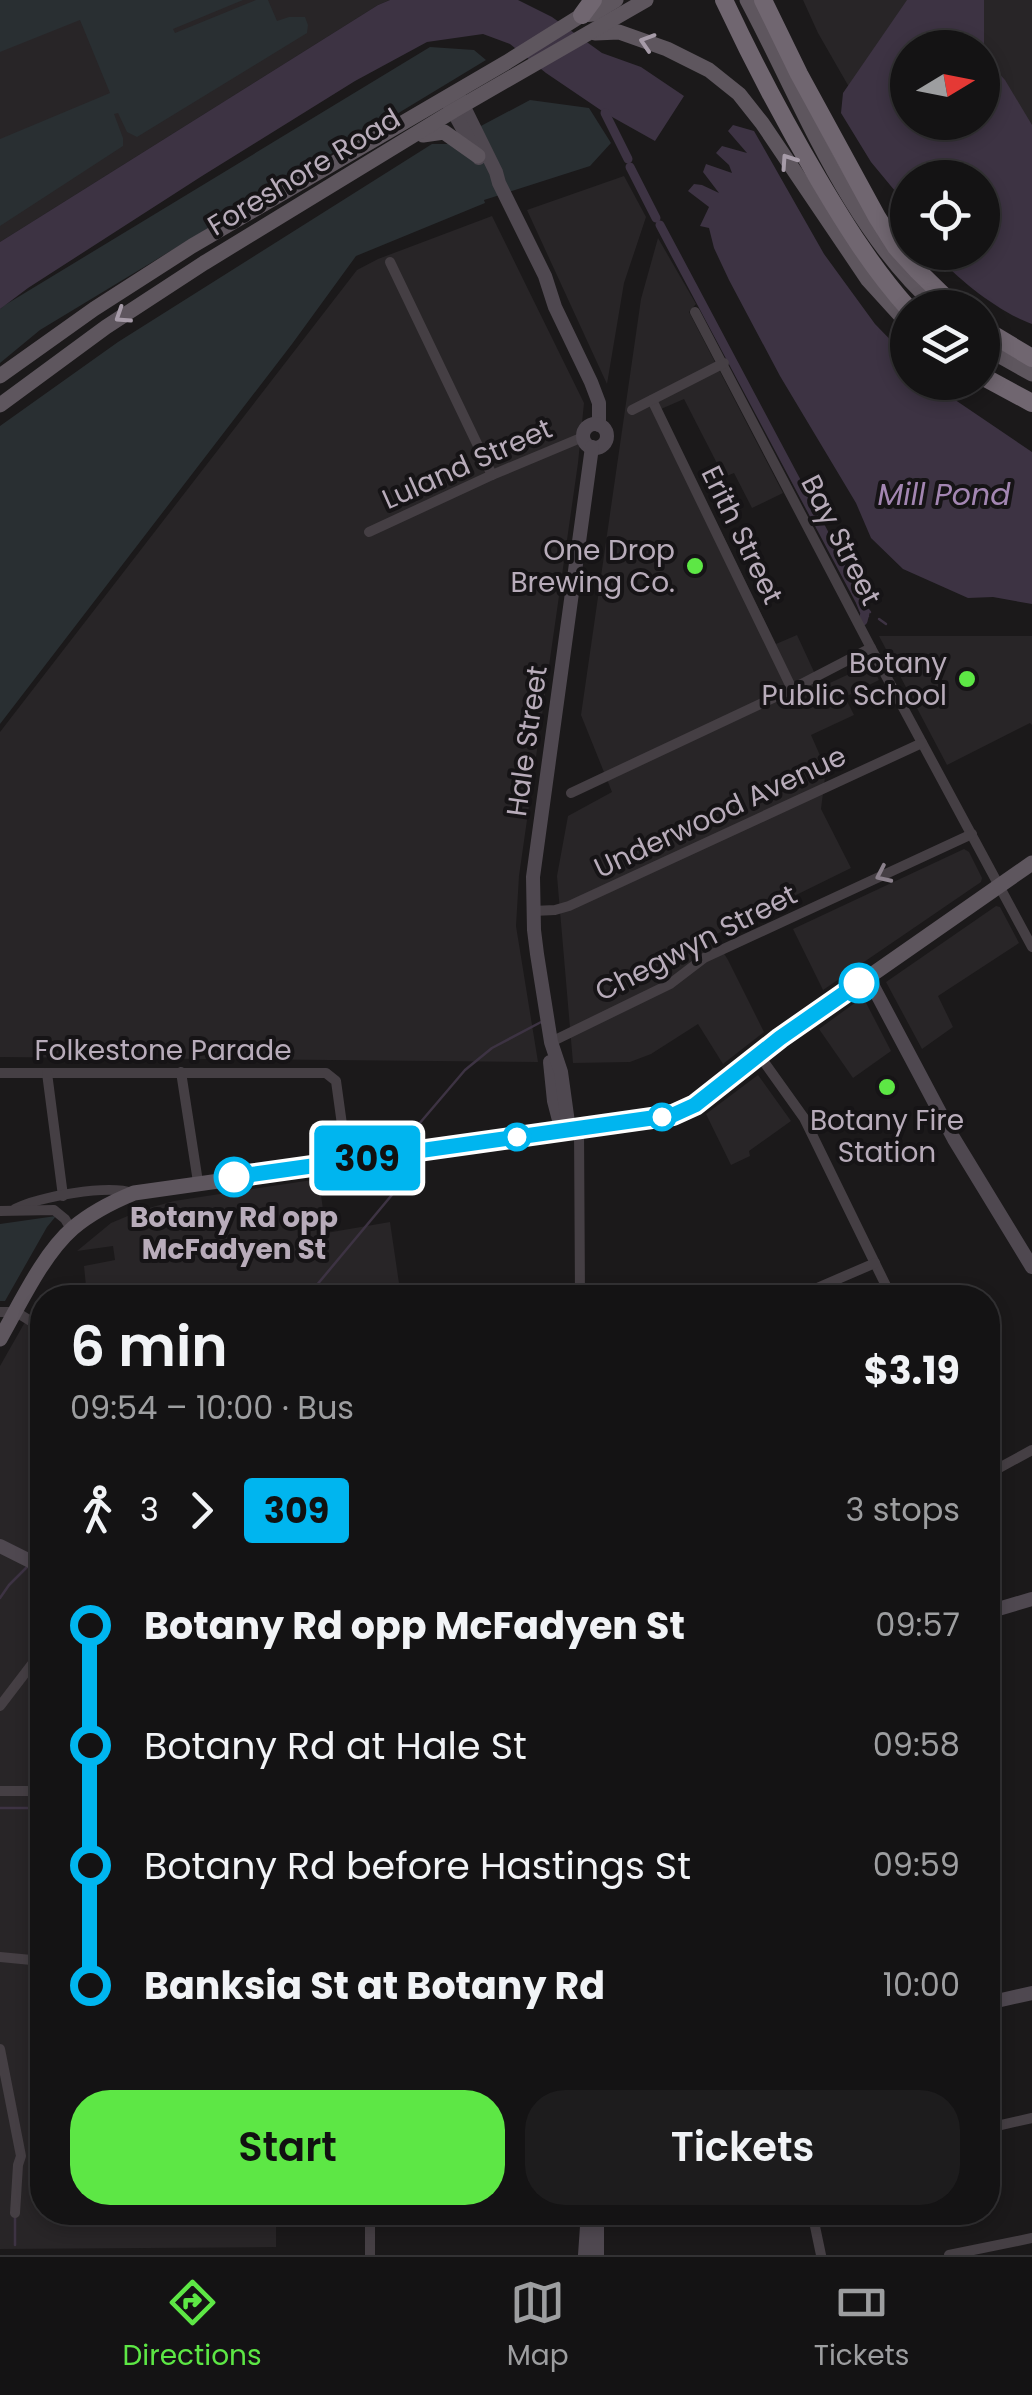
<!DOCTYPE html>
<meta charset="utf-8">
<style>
:root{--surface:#141314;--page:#1d1c1d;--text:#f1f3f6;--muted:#9d9ea0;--line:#333234;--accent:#5de745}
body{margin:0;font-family:Poppins,sans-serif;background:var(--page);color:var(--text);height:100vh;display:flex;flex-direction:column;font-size:38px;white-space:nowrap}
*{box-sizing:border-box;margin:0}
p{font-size:32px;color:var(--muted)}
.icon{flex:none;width:55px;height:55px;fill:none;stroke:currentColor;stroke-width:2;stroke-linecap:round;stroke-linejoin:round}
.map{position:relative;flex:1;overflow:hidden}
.panel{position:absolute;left:30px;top:1285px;width:970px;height:940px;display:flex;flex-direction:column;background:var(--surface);border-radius:40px;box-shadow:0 5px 15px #0003,0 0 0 2px var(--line)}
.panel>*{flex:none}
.badge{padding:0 20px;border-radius:8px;font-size:35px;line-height:65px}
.needle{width:65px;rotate:80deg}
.controls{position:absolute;left:890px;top:30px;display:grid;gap:20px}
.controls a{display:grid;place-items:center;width:110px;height:110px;border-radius:50%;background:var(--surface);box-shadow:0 5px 15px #0003,0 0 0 2px var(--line);font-size:50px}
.map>.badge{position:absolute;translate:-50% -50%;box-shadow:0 0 0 5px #fff}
.legs{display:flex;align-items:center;gap:15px;height:110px;padding:0 40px;font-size:32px}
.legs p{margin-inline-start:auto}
.headline{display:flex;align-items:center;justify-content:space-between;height:170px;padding:0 40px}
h1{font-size:55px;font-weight:600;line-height:75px}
.button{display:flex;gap:20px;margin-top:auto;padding:20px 40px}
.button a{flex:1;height:115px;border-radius:40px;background:var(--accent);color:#111;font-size:40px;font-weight:600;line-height:115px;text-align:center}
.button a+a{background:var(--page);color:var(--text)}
ul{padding:0 40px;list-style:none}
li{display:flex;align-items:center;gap:35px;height:120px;font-size:38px}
li i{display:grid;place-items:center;width:15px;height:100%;margin:0 12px;background:currentColor}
li i::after{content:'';width:25px;height:25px;margin:-12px;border:8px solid;border-radius:50%;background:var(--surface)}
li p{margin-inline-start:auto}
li:first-child i{background:linear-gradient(#0000 50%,currentColor 0)}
li:last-child i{background:linear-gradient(currentColor 50%,#0000 0)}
.tab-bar{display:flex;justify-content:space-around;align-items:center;height:140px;border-top:2px solid var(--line);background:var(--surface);font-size:28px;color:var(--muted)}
.tab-bar a{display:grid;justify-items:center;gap:5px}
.tab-bar .selected{color:var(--accent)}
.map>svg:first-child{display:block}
.built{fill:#282527;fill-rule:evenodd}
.green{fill:#292f32}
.water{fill:#3d3343;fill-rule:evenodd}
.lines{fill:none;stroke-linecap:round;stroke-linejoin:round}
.stream{stroke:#3d3343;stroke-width:2.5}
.canal{stroke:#3d3343;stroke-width:9}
.street{stroke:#453f44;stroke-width:10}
.secondary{stroke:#4f4850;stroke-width:14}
.primary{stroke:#5e565e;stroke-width:15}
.highway{stroke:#706670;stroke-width:18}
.oneway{stroke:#a69ba8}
.oneway2{stroke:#8a808b}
.line-1-casing{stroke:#fff;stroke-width:22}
.line-1{stroke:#00b5ef;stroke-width:15}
.poi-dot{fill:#5de745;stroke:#161416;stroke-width:4}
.stop-1-dot{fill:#fff;stroke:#00b5ef;stroke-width:5}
.labels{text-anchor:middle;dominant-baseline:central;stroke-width:8;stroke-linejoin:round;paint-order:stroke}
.street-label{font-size:28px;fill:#b8acba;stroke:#161416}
.poi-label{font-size:28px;fill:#b8acba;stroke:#161416;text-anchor:end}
.stop-label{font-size:28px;font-weight:bold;fill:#b8acba;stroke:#161416}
.water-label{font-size:30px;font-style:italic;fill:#a386b2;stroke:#161416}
</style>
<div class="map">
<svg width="1032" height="2255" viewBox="0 0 1032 2255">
<rect width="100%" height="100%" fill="#1b191a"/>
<g class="built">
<path d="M0,0H390L378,5L0,242Z"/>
<path d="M803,0H1032V297L982,252V178H908L907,188L818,33ZM908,48H982V122H908Z"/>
<path d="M624,176L646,217L624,283L607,384L527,210Z"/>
<path d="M492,216L584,403L578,463L519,876L516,926L538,1062L0,1057V732L357,270L378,259Z"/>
<path d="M658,238L696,304L689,312L783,493L752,508L734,473L724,477L684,399L661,409L776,644L797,635L821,687L871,664L879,680L845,697L854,715L811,735L826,769L821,809L851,868L713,936L728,960L764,1032L723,1064L698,1024L651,1054L630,1062L573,1063L557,876L568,816L612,792L581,715L641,299Z"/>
<path d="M879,636H1032V725L1030,723L947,765Z"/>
<path d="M964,849L969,852L982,878L981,882L823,990L793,929Z"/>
<path d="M996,906L1000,907L1019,943L938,996L953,1027L922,1049L886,982Z"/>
<path d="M863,997L891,1051L853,1078L819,1029Z"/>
<path d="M758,1075L791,1121L749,1151L750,1156L731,1165L706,1114Z"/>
<path d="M319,1179L326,1233L390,1222L401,1297H78L81,1287L86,1286L84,1266L115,1260L113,1246L77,1251L111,1223L142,1210L174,1201Z"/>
<path d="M25,1322H42V2212L276,2213V2247L0,2249V1366Z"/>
</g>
<g class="green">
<path d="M0,0H243L173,29L175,33L256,0H268L277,21L289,17H305L308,25L307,33L137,137L127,132L118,113L114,114L123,138V146L0,226V139L110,93L80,20L0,52Z"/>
<path d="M430,47L474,50L486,60L40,330L0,363V309L5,305Z"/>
<path d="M530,100L589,108L611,143L590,166L484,200L485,203L356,256L292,344L0,724V426L118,342L432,144H447Z"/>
<path d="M56,1216L47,1227L5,1301H0V1224Z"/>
</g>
<g class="water">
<path d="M390,0H518L552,17L602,53L641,67L684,96L655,141L605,113L546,73L510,44L483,34L427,42L355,81L202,176L28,288L0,309V242L378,5Z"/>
<path d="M907,0H984V57L1005,80L1032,125V324C999,312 958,280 935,253L982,252V178H908L907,216L895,191L871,162L841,113L843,93ZM908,48H982V122H908Z"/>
<path d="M733,125L754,131L824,254L875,324L907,357L908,382L933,383L942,391L1032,452V604L993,597L968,598L903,569L871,538L856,503L780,376L729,280L714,248L709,228L700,226L709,207L688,191L694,184L702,185L719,193L703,172L706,164L732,173L729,165L716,153L722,146L747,153L728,131Z"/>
</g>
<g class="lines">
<g class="stream">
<path d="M842,569C854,575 860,587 860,601L870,612"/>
<path d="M864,609L868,616"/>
<path d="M879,619L886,624"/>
<path d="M412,1147L419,1124L465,1070L492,1048L543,1021"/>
<path d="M306,1298L401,1184L408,1160"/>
<path d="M0,1598L9,1585L29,1565"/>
<path d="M0,1808H42"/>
<path d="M15,2217V2245"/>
</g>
<g class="canal">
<path d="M605,113L628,159"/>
<path d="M630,167L656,218"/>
<path d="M660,225L860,601L865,613L863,621"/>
</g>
<g class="street">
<path d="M390,262L492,475"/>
<path d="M695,312L871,648L1032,947"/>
<path d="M652,400L792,689"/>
<path d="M632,410L724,363"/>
<path d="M369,532L492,475L583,437"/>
<path d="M571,793L792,689L871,648"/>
<path d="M533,911L555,910L569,906L922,743"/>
<path d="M551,1042L670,984L704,958L972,834"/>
<path d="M759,1055L804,1118L892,1298"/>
<path d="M181,1072L198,1182"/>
<path d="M0,1073H326L336,1081L347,1161"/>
<path d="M47,1073L63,1196"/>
<path d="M579,1129L580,1298"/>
<path d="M15,1209C39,1197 107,1184 133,1193"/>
<path d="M0,1211L54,1210L65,1219L71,1229"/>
<path d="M315,1298L580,1296"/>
<path d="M794,1298L875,1263"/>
<path d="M0,1312H16L42,1328"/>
<path d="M988,1474L1032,1450"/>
<path d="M0,1706L42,1651"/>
<path d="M0,1791H42"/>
<path d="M0,1957L42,1961"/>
<path d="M0,2049L21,2156L18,2165L15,2213"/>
<path d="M988,2128L1032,2118"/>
<path d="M370,2212V2255"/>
<path d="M812,2212L821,2255"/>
<path d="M949,2255L1032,2238"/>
</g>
<g class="secondary">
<path d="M459,97L496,172L499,183L545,276L555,307L591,382L599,403V425"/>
<path d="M448,102L479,158"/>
<circle cx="595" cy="436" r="12"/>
<path d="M868,977L954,1139L1032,1267"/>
<path d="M550,1062L554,1101L560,1124"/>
<path d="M569,1130L561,1072L551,1042L537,954L534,930L533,877L592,447"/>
<path d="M0,1546L42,1567"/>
<path d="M988,1612L1032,1599"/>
<path d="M988,2003L1032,1993"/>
<path d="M585,2255L588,2212"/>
<path d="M597,2255V2223"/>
</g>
<g class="primary">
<path d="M747,0C802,103 848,229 938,308"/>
<path d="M595,33L619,32L667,49L709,70L739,94L762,123L868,280L908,324"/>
<path d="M423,135L444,132L478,156"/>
<path d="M982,346L1032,374"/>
<path d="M0,376L94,309L192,246L507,62L582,15L593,14L616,0"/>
<path d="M0,405L106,327L204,263L453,111L646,0"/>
<path d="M0,1339C20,1304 43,1254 73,1228C92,1212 112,1202 134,1193L649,1120L673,1115L695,1105L781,1038L1032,863"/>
</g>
<g class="highway">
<path d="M724,0C753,62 784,121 819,180C845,224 873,269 908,308"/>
<path d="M763,0L799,74L877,217L896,247L917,270L956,308"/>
<path d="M582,15L593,0"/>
<path d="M982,328L1032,358"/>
<path d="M982,376L1032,403"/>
</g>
</g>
<defs><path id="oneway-chevron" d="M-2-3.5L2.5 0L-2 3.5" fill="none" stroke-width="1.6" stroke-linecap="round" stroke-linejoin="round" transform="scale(2.5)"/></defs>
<g class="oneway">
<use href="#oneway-chevron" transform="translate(647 42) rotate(-162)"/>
<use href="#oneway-chevron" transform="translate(788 161) rotate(-124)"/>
<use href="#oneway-chevron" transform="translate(122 316) rotate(147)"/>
</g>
<use class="oneway2" href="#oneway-chevron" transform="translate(883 875) rotate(155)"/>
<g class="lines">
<g class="line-1-casing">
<path id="line-1" d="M234,1177L673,1115L695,1105L780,1038L859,983"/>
</g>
<use href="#line-1" class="line-1"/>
</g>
<g class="poi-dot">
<circle cx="695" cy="566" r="10"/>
<circle cx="967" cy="679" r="10"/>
<circle cx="887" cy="1087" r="10"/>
</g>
<g class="stop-1-dot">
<circle cx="859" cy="983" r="18"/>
<circle cx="662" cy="1117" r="12"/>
<circle cx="517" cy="1137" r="12"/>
<circle cx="234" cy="1177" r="18"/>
</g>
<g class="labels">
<g class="street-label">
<text transform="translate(304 172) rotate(-31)">Foreshore Road</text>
<text transform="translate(467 464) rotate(-24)">Luland Street</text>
<text transform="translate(742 535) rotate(64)">Erith Street</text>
<text transform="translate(841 540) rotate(63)">Bay Street</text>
<text transform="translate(527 741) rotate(-82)">Hale Street</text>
<text transform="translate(720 812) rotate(-25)">Underwood Avenue</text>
<text transform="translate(696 943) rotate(-27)">Chegwyn Street</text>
<text x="163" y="1050">Folkestone Parade</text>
</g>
<g class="poi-label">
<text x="675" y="550">One Drop<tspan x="675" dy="32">Brewing Co.</tspan></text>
<text x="947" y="663">Botany<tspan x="947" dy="32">Public School</tspan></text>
<text x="887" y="1120" text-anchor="middle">Botany Fire<tspan x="887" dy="32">Station</tspan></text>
</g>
<g class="stop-label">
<text x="234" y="1217">Botany Rd opp<tspan x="234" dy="32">McFadyen St</tspan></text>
</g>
<g class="water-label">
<text x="944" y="494">Mill Pond</text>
</g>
</g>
</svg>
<div class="controls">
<a><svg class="needle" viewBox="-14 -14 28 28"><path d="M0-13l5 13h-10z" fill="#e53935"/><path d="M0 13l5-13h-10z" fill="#9d9ea0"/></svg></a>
<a><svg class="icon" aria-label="locate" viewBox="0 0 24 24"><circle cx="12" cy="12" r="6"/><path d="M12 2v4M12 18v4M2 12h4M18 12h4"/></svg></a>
<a><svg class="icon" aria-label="layers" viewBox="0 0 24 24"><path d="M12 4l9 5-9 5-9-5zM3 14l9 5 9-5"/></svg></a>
</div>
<b class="badge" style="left:367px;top:1158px;background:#00b5ef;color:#111">309</b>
<section class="panel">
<div class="headline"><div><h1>6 min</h1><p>09:54 – 10:00 · Bus</p></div><b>$3.19</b></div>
<div class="legs"><svg class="icon" aria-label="walk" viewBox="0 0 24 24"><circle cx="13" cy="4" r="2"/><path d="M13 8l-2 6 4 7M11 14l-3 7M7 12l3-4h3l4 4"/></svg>3<svg class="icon" aria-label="forward" viewBox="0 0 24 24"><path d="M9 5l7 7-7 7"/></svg><b class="badge" style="background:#00b5ef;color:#111">309</b><p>3 stops</p></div>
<ul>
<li><i style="color:#00b5ef"></i><b>Botany Rd opp McFadyen St</b><p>09:57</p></li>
<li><i style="color:#00b5ef"></i><span>Botany Rd at Hale St</span><p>09:58</p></li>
<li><i style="color:#00b5ef"></i><span>Botany Rd before Hastings St</span><p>09:59</p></li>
<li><i style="color:#00b5ef"></i><b>Banksia St at Botany Rd</b><p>10:00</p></li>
</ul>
<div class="button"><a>Start</a><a>Tickets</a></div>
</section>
</div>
<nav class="tab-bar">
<a class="selected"><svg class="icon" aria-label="directions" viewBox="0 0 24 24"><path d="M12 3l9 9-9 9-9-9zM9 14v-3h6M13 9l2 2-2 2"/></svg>Directions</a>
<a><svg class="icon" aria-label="map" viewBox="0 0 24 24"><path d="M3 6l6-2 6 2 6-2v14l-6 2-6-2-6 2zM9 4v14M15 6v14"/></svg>Map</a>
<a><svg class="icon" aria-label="tickets" viewBox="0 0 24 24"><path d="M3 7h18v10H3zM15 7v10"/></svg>Tickets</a>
</nav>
